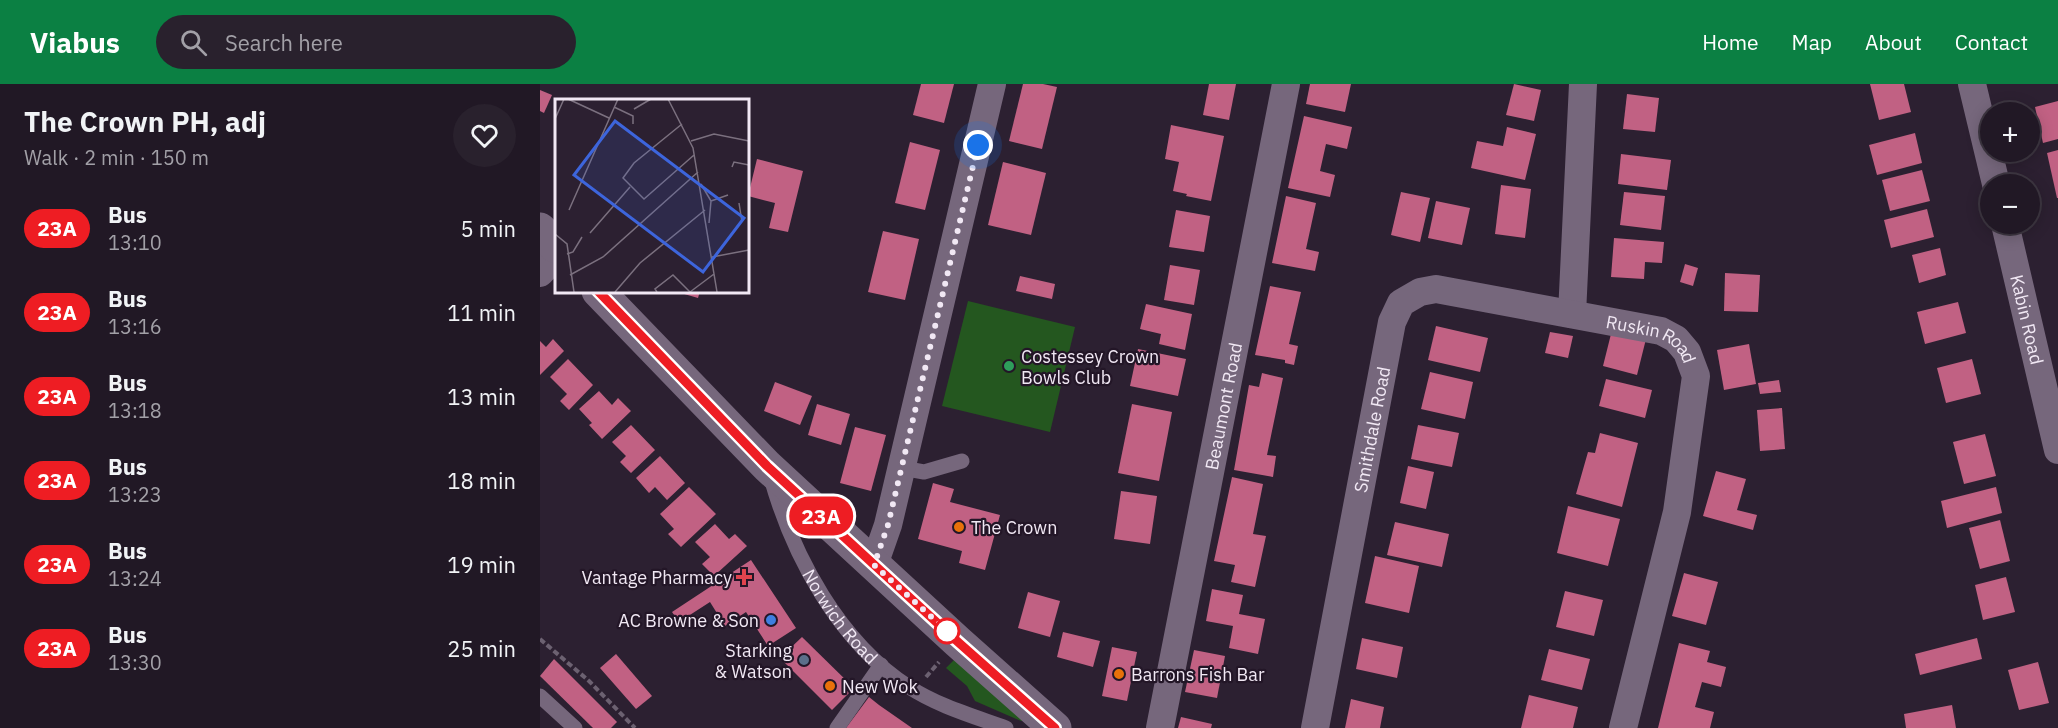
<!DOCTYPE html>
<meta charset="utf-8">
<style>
:root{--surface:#211825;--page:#29212d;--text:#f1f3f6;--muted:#a2a0a7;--line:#3e3742;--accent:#0b8043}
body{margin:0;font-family:"IBM Plex Sans",sans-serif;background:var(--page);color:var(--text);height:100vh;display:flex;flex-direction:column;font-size:22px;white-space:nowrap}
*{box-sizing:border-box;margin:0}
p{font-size:20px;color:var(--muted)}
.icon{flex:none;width:33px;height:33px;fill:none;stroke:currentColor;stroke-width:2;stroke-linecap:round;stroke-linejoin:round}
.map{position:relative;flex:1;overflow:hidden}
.details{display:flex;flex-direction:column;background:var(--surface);width:540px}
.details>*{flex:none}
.badge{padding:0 12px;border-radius:20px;font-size:21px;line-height:39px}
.buttons{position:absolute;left:1440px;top:18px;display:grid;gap:12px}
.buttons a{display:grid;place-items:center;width:60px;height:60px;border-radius:50%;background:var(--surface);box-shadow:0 3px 15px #0003,0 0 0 2px var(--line);font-size:30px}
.you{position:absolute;width:30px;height:30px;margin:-15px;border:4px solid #fff;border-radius:50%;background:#1a73e8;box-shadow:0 0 0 9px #1a73e833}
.map>.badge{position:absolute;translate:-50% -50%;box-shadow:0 0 0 3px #fff}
.round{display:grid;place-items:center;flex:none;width:63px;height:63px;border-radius:32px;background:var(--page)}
.overview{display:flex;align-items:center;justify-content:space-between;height:102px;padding:0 24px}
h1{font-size:28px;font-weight:800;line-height:45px}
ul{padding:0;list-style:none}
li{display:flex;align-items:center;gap:18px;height:84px;padding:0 24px}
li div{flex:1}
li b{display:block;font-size:22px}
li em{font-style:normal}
li .badge{min-width:66px;font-weight:700;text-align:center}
header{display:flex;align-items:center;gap:36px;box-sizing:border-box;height:84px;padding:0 30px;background:var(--accent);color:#fff}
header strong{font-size:28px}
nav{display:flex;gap:33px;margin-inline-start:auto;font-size:21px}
.search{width:420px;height:54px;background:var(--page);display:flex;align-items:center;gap:15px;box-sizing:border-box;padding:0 21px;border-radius:33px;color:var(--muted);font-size:22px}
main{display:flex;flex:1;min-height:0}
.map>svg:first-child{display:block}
.green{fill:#24571f}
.building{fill:#c16183}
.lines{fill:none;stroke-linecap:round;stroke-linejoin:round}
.path{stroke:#6c6171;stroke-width:4;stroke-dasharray:6 3;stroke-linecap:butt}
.service{stroke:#76677c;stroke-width:15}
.minor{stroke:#76677c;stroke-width:28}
.tertiary{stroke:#76677c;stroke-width:33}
.line-casing{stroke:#fff;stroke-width:14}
.line{stroke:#ee1d23;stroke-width:9}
.walk{stroke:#f1e8f4;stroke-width:6;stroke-dasharray:0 10.8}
.leisure-dot{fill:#2e9e5b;stroke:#231627;stroke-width:2}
.food-dot{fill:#e8710a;stroke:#231627;stroke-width:2}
.health-dot{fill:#e0444e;stroke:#231627;stroke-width:2}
.shop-dot{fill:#3f7fe0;stroke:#231627;stroke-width:2}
.stop-dot{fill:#fff;stroke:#ee1d23;stroke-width:3}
.service-dot{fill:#5c6f8a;stroke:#231627;stroke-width:2}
.labels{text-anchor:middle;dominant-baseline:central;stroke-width:4.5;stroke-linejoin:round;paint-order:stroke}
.street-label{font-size:18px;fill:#f1e8f4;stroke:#231627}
.poi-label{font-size:18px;fill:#f1e8f4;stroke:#231627;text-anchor:start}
.inset-road{fill:none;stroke:#7b707f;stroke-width:1.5}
.view{fill:#3d65dc;fill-opacity:0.15;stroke:#3d65dc;stroke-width:3}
.inset-edge{fill:none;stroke:#f1e8f4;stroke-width:3}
</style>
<header>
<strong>Viabus</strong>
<div class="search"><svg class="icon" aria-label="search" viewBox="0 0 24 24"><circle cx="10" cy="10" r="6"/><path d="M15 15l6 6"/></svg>Search here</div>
<nav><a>Home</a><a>Map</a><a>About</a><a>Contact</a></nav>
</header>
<main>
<section class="details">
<div class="overview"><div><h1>The Crown PH, adj</h1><p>Walk · 2 min · 150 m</p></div><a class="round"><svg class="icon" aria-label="heart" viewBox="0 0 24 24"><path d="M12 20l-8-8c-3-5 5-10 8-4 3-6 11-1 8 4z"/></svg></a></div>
<ul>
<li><span class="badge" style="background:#ee1d23;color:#fff">23A</span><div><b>Bus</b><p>13:10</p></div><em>5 min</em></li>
<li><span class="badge" style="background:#ee1d23;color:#fff">23A</span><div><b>Bus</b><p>13:16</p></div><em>11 min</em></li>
<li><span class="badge" style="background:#ee1d23;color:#fff">23A</span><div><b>Bus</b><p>13:18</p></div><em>13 min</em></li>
<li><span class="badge" style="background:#ee1d23;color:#fff">23A</span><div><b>Bus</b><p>13:23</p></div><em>18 min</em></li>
<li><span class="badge" style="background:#ee1d23;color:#fff">23A</span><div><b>Bus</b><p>13:24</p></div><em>19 min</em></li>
<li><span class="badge" style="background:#ee1d23;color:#fff">23A</span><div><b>Bus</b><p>13:30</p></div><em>25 min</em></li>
</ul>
</section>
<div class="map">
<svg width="1518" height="644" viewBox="0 0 1518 644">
<rect width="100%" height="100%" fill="#2c2031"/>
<g class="green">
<path d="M428,217L535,243L510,348L402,322Z"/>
<path d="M414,576L486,636L481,637L435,617L427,602L406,584Z"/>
</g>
<g class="building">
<path d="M381,0H414L404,39L373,31Z"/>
<path d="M483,0H503L517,3L502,65L469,57Z"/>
<path d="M669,0H696L689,36L663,31Z"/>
<path d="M770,0H811L805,28L766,20Z"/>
<path d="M974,0L1001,6L994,37L966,31Z"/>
<path d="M1330,0H1364L1371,28L1339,36Z"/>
<path d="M0,6L12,11L4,29L0,27Z"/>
<path d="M1087,10L1119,14L1115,48L1083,45Z"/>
<path d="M1518,17V55L1503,59L1495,23Z"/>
<path d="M764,32L812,43L807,65L786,60L780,87L795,91L790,113L748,104Z"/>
<path d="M631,41L684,52L671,117L646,112L647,110L633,107L639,78L625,75Z"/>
<path d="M967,43L996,50L985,96L931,84L937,57L963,62Z"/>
<path d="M1375,49L1382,79L1337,91L1329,61Z"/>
<path d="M370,58L400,66L385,126L355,119Z"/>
<path d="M1518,66V114H1517L1507,69Z"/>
<path d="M1081,70L1131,76L1127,106L1078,100Z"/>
<path d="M217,75L263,87L248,148L229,144L235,119L208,112Z"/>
<path d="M463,78L506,89L491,151L448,141Z"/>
<path d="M1382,86L1390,117L1350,127L1342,96Z"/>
<path d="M961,101L991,105L985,154L955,150Z"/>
<path d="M861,108L890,114L880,158L851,151Z"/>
<path d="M1084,108L1125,112L1121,146L1080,141Z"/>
<path d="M746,112L776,119L766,165L779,168L775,187L732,179Z"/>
<path d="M896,117L930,124L922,161L888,154Z"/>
<path d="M1387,125L1394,153L1351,164L1344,136Z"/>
<path d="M636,126L670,132L664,168L629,163Z"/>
<path d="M343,147L379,155L365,216L328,208Z"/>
<path d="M1074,154L1124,158L1122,179L1105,178L1104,195L1071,193Z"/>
<path d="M1400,164L1406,191L1379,199L1372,171Z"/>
<path d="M1145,180L1158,184L1153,202L1140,198Z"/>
<path d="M630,181L660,186L654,221L624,216Z"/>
<path d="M1185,189L1220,191L1218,228L1184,227Z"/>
<path d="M480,192L515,200L512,215L476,207Z"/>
<path d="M730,202L761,208L749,260L758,262L754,281L745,279V276L715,271Z"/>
<path d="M134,207H160L158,214Z"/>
<path d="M1418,218L1426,249L1385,260L1377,228Z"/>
<path d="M606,220L652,230L645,266L619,260L621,250L600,245Z"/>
<path d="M896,242L948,254L940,288L888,276Z"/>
<path d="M1072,246L1106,255L1097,291L1063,282Z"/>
<path d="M1010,248L1033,252L1028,274L1005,269Z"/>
<path d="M13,255L24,267L0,291V257L6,263Z"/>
<path d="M1209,260L1216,300L1184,306L1177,266Z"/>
<path d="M598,265L646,275L638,312L590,302Z"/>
<path d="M28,275L53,301L29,326L20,317L27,310L10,293Z"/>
<path d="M1432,275L1441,310L1406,319L1397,284Z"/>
<path d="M890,288L933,298L925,335L881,325Z"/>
<path d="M722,289L743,294L727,371L736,372L733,393L694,386L709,301L719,303Z"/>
<path d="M1066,295L1112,306L1105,334L1059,322Z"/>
<path d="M1239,296L1241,308L1220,310L1218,299Z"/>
<path d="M235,298L272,312L260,341L224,327Z"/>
<path d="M59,307L72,321L78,314L91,327L62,355L49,341L52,339L39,325Z"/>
<path d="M277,320L310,330L301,361L268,351Z"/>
<path d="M592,320L632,328L619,397L578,389Z"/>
<path d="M1242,324L1245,365L1220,367L1217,326Z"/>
<path d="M91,341L115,366L91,389L80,378L86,372L72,358Z"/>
<path d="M878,341L919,349L912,383L871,375Z"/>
<path d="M315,343L346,351L331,407L300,399Z"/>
<path d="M1060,349L1098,359L1082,423L1036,410L1048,368L1055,369Z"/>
<path d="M1445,350L1456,392L1424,400L1413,358Z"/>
<path d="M120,372L145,399L127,416L115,403L109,409L96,394Z"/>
<path d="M868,382L894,388L886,425L860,419Z"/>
<path d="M1176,387L1206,395L1197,426L1217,431L1213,446L1163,432Z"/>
<path d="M692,393L723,400L713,450L726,452L715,503L691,498L695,481L674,477Z"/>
<path d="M393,399L414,405L410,418L460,431L445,486L419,479L422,467L378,455Z"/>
<path d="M149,403L176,430L141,463L128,450L134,445L120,430Z"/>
<path d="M1456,403L1462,429L1407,444L1401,417Z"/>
<path d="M581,407L617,412L610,460L574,455Z"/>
<path d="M1028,422L1080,435L1068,482L1017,469Z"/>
<path d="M1460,436L1470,477L1440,485L1429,444Z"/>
<path d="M855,438L909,450L902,483L847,471Z"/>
<path d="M175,440L189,455L195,450L207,462L174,492L162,480L170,473L155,458Z"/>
<path d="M835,472L879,482L869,529L825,519Z"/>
<path d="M211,476L256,544L228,562L206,528L185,542L170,518L139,538L132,528Z"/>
<path d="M1144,489L1178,498L1166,541L1132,532Z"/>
<path d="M1466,493L1475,528L1443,536L1435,501Z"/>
<path d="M672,505L703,511L699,530L725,535L718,570L689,564L693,542L666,537Z"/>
<path d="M1025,507L1063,516L1054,552L1016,543Z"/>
<path d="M488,508L520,517L510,553L478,544Z"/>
<path d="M523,548L560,557L553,583L517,573Z"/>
<path d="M262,553L314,604L292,626L240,574Z"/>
<path d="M822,554L863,563L857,594L816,585Z"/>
<path d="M1437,554L1442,575L1380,591L1375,570Z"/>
<path d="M1139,559L1170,567L1167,578L1186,583L1181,603L1162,598L1155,623L1174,628L1170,644H1118Z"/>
<path d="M572,563L597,568L587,617L562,612Z"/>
<path d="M1009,565L1050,575L1042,606L1001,596Z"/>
<path d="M654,566L685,572L677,614L645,608Z"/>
<path d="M76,570L112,612L96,625L60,584Z"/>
<path d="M14,575L77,638L71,644H53L0,592Z"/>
<path d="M1498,578L1509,619L1479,626L1468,586Z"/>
<path d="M989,611L1038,623L1033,644H981Z"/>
<path d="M329,613L339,621L372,644H306Z"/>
<path d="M811,615L844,623L840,644H805Z"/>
<path d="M1412,621L1416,644H1366L1364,630Z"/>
<path d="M641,633L672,640L671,644H638Z"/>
</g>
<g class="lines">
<g class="path">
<path d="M0,555L49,597L95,644"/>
<path d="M386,593L399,578"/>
</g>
<g class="service">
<path d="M362,384L384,388L422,377"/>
<path id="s1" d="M231,394C253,472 299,558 369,603C398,622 433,632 466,644"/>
<path d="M0,612L35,644"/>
<path d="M297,644L341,581"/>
</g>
<g class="minor">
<path d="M1432,0L1456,100"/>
<path id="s2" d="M1465,140L1518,366"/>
<path d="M0,189L16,172"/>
<path d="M1032,230L1043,0"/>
<path d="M334,481L348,441L452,0"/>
<path id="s3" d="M620,644L746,0"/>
<path id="s4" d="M775,644L852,238L861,219L880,208L896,205L1121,247L1136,255L1147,268L1156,292L1137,428L1083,644"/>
</g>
<g class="tertiary">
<path d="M0,145L16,163"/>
<path d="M58,207L227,382L418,558L515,644"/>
</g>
</g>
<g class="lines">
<g class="line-casing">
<path id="line" d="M58,207L227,382L418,558L515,644"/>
</g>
<use href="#line" class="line"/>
<path class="walk" d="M407,547L334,481L348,441L438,61"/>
</g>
<circle class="leisure-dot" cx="469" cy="282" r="6"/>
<g class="food-dot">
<circle cx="419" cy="443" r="6"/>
<circle cx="579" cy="590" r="6"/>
<circle cx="290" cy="602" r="6"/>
</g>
<path class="health-dot" d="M201 484h6v6h6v6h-6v6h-6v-6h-6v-6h6z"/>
<circle class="shop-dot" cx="231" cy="536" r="6"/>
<circle class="stop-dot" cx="407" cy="547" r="12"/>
<circle class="service-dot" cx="264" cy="576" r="6"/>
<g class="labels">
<g class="street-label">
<text stroke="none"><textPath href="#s2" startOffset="98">Kabin Road</textPath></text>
<text stroke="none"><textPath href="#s4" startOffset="696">Ruskin Road</textPath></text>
<text stroke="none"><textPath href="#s3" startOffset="328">Beaumont Road</textPath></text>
<text stroke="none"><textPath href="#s4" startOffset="304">Smithdale Road</textPath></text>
<text stroke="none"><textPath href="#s1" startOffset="156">Norwich Road</textPath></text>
</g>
<g class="poi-label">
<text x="481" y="272">Costessey Crown<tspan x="481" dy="21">Bowls Club</tspan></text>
<text x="431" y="443">The Crown</text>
<text x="192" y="493" text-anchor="end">Vantage Pharmacy</text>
<text x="219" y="536" text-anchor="end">AC Browne &amp; Son</text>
<text x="252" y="566" text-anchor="end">Starking<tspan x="252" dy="21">&amp; Watson</tspan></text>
<text x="591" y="590">Barrons Fish Bar</text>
<text x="302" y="602">New Wok</text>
</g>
</g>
<g transform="translate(15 15)">
<rect width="194" height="194" fill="#2c2031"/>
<path class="inset-road" d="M13,0L54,19M113,0L138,49L162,193M59,8L78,17V25M79,10L96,0M0,20L9,0M127,25L79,64L68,79L89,100L139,56M136,42L159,35L194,42M177,68L179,63L194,66M146,85L156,102L154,124M156,102L173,96M184,104L187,123M14,111L63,0M35,134L75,88M0,135L12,145L19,193M12,155L18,153L27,138M157,158L194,151M15,176L48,158L143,73M60,193L85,164L150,111M102,193L100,190L118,176L135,193M135,193L159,175"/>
<path class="view" d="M60,22L189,119L148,173L19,76Z"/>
<rect width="194" height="194" class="inset-edge"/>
</g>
</svg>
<div class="buttons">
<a>+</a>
<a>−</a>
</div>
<div class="you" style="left:438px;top:61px"></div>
<b class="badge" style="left:281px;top:432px;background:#ee1d23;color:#fff">23A</b>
</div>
</main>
